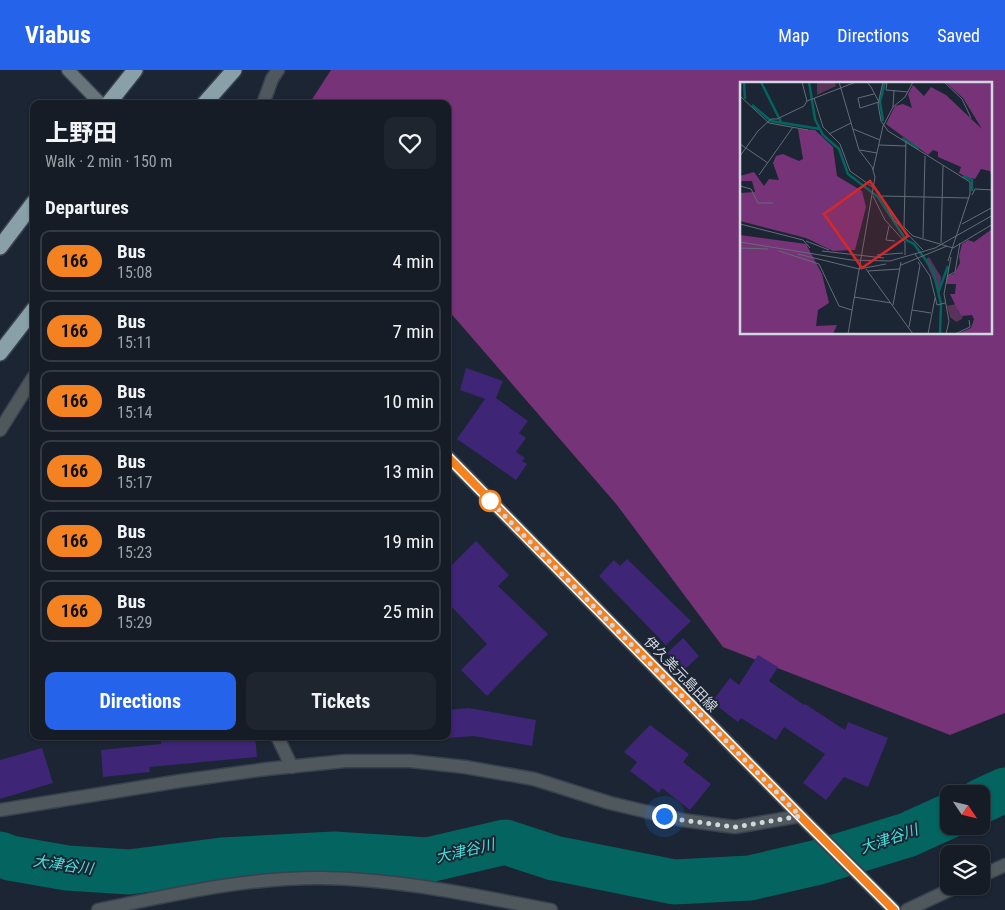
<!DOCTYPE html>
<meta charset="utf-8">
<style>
:root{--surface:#151c26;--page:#1e252e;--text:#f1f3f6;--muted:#9da1a7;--line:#343a43;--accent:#2563eb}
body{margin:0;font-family:"Roboto Condensed","Noto Sans JP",sans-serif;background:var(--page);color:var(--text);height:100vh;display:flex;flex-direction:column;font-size:19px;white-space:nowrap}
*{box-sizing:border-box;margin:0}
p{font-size:16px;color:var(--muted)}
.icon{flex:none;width:28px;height:28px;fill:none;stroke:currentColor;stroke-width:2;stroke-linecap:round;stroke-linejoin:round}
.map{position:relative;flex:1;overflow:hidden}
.sheet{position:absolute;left:30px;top:30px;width:421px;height:640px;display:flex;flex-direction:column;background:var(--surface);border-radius:10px;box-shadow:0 1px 4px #0004,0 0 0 1px var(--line)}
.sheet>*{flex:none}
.badge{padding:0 10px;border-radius:16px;font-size:18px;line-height:32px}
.needle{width:32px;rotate:125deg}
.controls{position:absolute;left:940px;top:715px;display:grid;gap:10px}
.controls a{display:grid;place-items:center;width:50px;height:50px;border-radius:10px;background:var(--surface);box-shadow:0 1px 4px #0004,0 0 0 1px var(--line);font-size:25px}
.you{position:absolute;width:25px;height:25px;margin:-12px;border:4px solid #fff;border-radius:50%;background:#1a73e8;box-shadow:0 0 0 8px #1a73e833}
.map>.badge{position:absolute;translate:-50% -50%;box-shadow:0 0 0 2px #fff}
h2{padding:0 15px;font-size:19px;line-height:45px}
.round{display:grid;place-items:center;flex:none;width:52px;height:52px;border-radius:10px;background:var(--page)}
.headline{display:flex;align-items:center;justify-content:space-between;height:85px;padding:0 15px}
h1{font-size:24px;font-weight:700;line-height:38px}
.cta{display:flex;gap:10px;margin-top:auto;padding:10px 15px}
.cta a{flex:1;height:58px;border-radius:10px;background:var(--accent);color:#fff;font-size:20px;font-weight:700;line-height:58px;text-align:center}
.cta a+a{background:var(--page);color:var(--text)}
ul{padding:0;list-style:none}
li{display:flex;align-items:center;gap:15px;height:62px;margin:0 10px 8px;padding:0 5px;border:2px solid var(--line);border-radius:10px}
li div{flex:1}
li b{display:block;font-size:19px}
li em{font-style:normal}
li .badge{min-width:55px;font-weight:700;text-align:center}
header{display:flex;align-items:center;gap:30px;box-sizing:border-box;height:70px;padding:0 25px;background:var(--accent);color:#fff}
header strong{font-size:24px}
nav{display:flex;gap:28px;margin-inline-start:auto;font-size:18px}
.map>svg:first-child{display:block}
.forest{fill:#763377;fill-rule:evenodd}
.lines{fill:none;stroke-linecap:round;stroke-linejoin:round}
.river{stroke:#036460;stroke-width:45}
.building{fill:#3e2575}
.street-casing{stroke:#39414f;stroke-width:15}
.secondary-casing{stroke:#39414f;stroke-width:15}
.highway-casing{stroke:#39414f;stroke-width:18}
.street{stroke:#4f585c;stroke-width:12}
.secondary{stroke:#67757b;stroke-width:12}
.highway{stroke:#89a0a9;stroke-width:15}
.line-casing{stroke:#fff;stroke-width:11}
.line{stroke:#f58220;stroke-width:8}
.walk{stroke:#d1d7e0;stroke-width:5;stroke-dasharray:0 9}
.stop-dot{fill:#fff;stroke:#f58220;stroke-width:2.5}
.labels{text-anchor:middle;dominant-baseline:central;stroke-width:4;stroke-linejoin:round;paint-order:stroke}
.street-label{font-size:14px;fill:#d1d7e0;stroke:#1c2533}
.water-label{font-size:15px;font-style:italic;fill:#44e1da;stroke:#1c2533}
.inset-river{fill:none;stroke:#036460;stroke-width:2.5}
.inset-road{fill:none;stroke:#646c78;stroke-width:1}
.view{fill:#d62828;fill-opacity:0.15;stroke:#d62828;stroke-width:2.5}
.inset-edge{fill:none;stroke:#d1d7e0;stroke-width:2.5}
</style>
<header>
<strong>Viabus</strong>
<nav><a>Map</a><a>Directions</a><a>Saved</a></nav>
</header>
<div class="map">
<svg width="1005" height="840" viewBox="0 0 1005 840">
<rect width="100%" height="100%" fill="#1c2533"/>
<path class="forest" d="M331,0H1005V643L950,665L723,577L617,435L448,240V34H309ZM741,14H991V264H741Z"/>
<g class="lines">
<g class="river">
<path d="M981,731L1005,720"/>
<path d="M0,784L10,788L67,798L129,802L222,790L334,784L428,790L505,772L554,788L674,812L750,808L819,792L907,765L949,746"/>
</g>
</g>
<g class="building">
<path d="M466,298L503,311L496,328L528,351L519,363L526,368L516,382L525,388L522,391L527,394L516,410L457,369L485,329L460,320Z"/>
<path d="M476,471L509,505L498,516L548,564L487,626L461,600L487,574L448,533V499Z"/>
<path d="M627,489L691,551L666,575L599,506L614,490L620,496Z"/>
<path d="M683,568L699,586L684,600L667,583Z"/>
<path d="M758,585L778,597L769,611L804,635L805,634L845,660L848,652L888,668L868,717L844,707L826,730L803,713L825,684L784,657L776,670L741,648L738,652L712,632L730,608L739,615Z"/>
<path d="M469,638L536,650L532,676L474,666L448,668V640Z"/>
<path d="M650,655L689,684L683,692L711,714L690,740L662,718L659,723L630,701L637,692L624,682Z"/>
<path d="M189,666H255L257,687L149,697L150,702L103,707L101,680L161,674V669Z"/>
<path d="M42,678L53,713L0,729V690Z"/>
</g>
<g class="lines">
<g class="street-casing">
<g id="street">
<path d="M263,34L272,9L278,0"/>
<path d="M0,360L34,306"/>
<path d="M277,666L292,697"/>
<path d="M0,740L180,711L267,699L345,691H410L465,697L534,709L610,733L682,750L735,757L800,746"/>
<path d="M981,806L1005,795"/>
<path d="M98,840C172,825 246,807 323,808C400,809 476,826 551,840"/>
<path d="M907,840L958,816"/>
</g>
</g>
<g class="secondary-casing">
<g id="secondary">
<path d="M68,0L101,34"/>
<path d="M448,387L808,754L894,840"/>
</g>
</g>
<g class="highway-casing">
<g id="highway">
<path d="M108,34L135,0"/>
<path d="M204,34L234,0"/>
<path d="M0,177L34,132"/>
<path d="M0,283L34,239"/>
</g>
</g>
<use href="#street" class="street"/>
<use href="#secondary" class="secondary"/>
<use href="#highway" class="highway"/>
</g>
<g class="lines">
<g class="line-casing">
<path id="line" d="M448,387L808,754L894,840"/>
</g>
<use href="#line" class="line"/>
<path class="walk" d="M490,431L488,429L800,746L735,757L682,750L664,746"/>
</g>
<circle class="stop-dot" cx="490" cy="431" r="10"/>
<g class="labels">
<g class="street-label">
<text transform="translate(681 604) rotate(46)">伊久美元島田線</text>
</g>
<g class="water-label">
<text transform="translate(889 769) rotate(-19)">大津谷川</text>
<text transform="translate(465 781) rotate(-13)">大津谷川</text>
<text transform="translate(63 795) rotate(8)">大津谷川</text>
</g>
</g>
<g transform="translate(740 12)">
<rect width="252" height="252" fill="#1c2533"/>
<path d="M77,0H95L96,4L77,13ZM189,175L201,195L200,212L185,178ZM216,222L218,230L223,232L222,237L216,240L210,235L207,224Z" fill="#5a335a"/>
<path d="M205,0H252V95L250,89L241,87L235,97L226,95L219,91L221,85L198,75V70L193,68L188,73L146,42L155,24L163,22L172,26L168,12L173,3L184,14L191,5L206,13L242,47L223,16ZM58,47L75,48L93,65L97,94L122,109L126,125L115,168L93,169L66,156L0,139V111L15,110L12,99H0V94L14,90L24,104L29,97L39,98L33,81L36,74L43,72L59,79L63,77ZM252,147V252H217L231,246L234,237L232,233L222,234L218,229L210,212H215L216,202H206L207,194L214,192L220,181L219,174L222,162L228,158L234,160ZM0,153L66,162L82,192L89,221L78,228L76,244L97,243L93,252H0Z" fill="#763377"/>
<path class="inset-river" d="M4,0L5,17M21,0L41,40M69,0L75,37L83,53L99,67L108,92L138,115L166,158L174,162L193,188L201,222L200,252M12,23L31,39L80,47M143,39L140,20L145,0M162,56L179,67M223,94L232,98V109M198,211L208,184"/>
<path class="inset-road" d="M62,0L67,19M99,0L119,68L132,85L135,95L108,252M127,0L131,5L139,20L120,26L118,16L134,12M143,0L138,22L141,39L148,49L230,100V112L208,179M147,0L146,8L168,10M204,0L222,17L231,36M1,15L29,41L68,48M74,16L83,45L100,62L110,89L138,109L154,138L183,168M0,22L1,0M153,25L154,8M113,47L140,58M89,52L111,41M166,59L164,145L173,154L213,166L253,142M0,62L28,81M139,63L166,64M120,68L137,71M0,74L18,49L31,37H37L64,24L67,19L116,0M133,88L143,44L153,25L165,15L173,0M19,93L53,45M0,104L11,107L18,121H33M232,113L235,107L253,108M133,114L145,138L165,160V173M142,114L229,116M0,142L63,158L70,166M222,142L253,125M149,144L146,158L155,159M183,156L185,74M66,159L89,168M0,160L111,178L150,179L195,166L253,133M201,161L203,84M0,166L28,167M39,169L79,182M82,169L144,176M58,172L119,187L146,182M175,172L190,194L197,223L205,221M137,173L163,171M79,182L99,224L112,228M161,183L207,164M126,187L173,252M128,189L160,187M207,194L215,190L220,161M114,215L151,221M153,223L161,180M172,228L191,231M169,245L180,183L178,180M188,252L195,216M206,252L209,239L204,212L211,175M215,252L230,245L229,238"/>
<path class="view" d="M130,99L168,154L122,186L84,132Z"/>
<rect width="252" height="252" class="inset-edge"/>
</g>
</svg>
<div class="controls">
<a><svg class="needle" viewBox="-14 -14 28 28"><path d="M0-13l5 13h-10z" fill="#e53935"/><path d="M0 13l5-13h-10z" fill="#9da1a7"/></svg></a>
<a><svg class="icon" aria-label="layers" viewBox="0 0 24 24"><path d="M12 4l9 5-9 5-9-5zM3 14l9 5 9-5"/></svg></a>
</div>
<div class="you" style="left:664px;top:746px"></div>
<section class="sheet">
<div class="headline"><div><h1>上野田</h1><p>Walk · 2 min · 150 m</p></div><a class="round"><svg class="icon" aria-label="heart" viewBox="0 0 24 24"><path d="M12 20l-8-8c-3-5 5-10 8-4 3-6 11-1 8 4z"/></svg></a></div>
<h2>Departures</h2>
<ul>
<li><span class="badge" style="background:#f58220;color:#111">166</span><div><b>Bus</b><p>15:08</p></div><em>4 min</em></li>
<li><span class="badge" style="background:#f58220;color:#111">166</span><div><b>Bus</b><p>15:11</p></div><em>7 min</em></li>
<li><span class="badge" style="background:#f58220;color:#111">166</span><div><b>Bus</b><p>15:14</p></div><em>10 min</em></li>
<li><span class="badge" style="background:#f58220;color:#111">166</span><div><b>Bus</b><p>15:17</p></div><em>13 min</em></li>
<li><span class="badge" style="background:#f58220;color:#111">166</span><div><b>Bus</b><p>15:23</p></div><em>19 min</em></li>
<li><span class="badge" style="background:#f58220;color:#111">166</span><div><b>Bus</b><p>15:29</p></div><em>25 min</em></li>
</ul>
<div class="cta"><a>Directions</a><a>Tickets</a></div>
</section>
</div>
